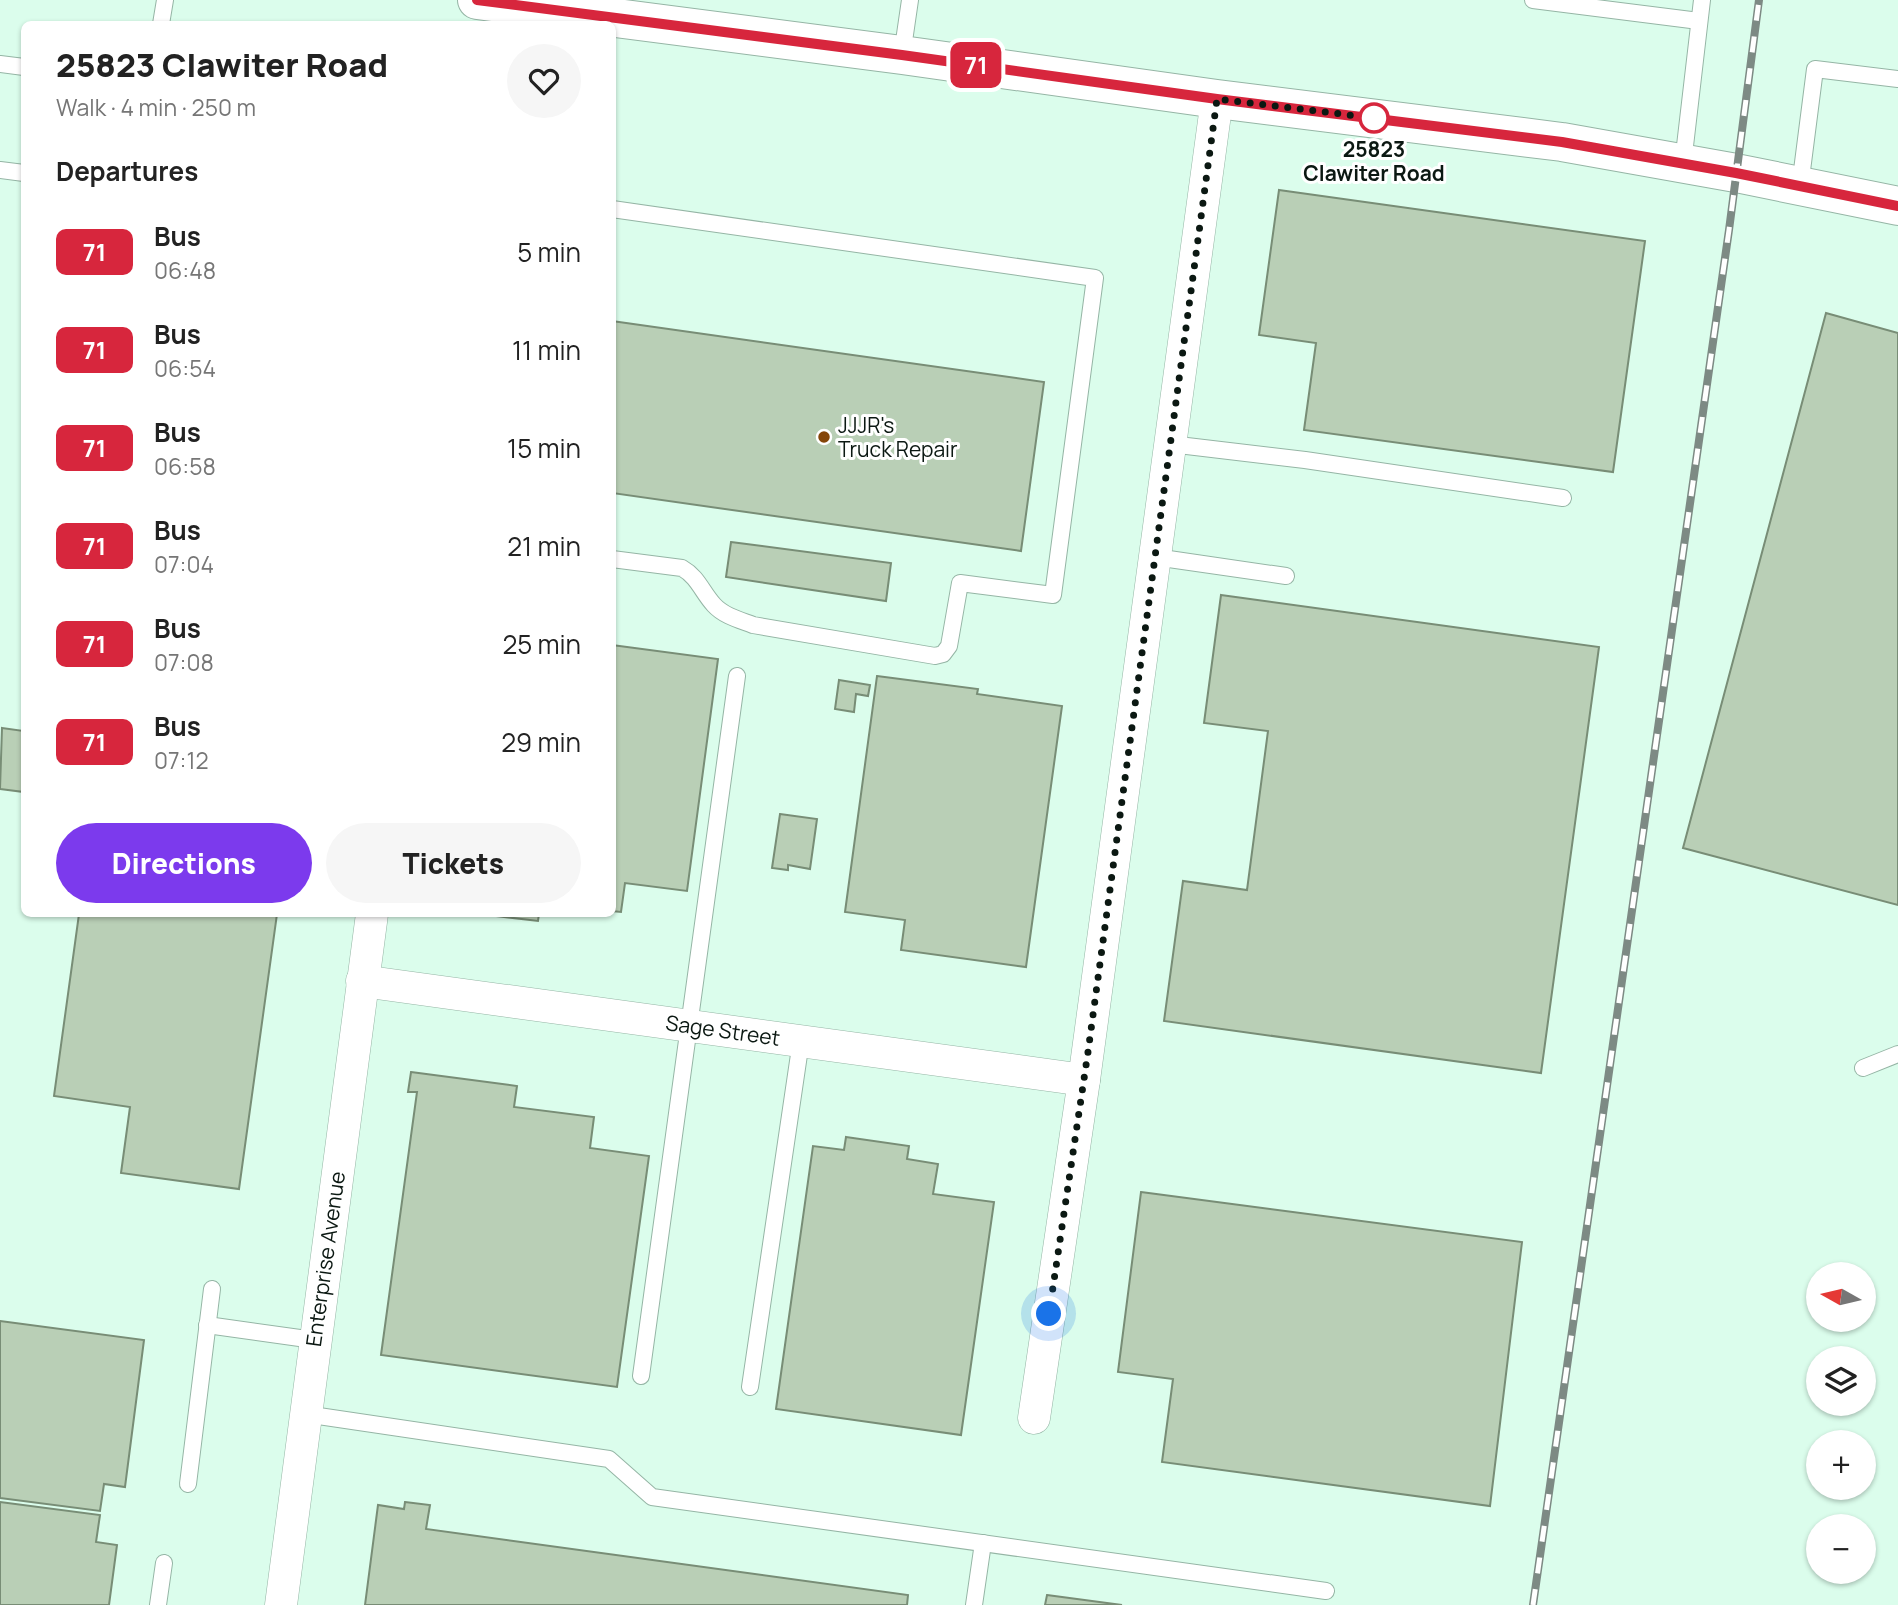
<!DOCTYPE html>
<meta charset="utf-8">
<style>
:root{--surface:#fff;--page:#f6f6f6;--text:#222;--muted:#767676;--accent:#7c3aed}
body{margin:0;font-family:Manrope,sans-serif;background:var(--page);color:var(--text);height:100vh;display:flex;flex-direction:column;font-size:26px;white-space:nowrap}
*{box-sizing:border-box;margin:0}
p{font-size:23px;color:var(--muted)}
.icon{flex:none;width:38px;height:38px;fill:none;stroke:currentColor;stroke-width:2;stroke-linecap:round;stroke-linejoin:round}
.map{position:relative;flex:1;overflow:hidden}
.panel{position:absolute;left:21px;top:21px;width:595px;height:896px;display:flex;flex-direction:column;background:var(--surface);border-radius:10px;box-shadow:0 2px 5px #0004}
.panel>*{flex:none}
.badge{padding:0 14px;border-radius:10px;font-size:24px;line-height:46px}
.needle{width:46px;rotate:278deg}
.buttons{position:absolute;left:1806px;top:1262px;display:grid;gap:14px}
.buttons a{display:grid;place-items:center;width:70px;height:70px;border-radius:50%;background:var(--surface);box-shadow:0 2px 5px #0004;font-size:35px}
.you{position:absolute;width:35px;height:35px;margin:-18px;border:5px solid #fff;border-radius:50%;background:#1a73e8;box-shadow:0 0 0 10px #1a73e833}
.map>.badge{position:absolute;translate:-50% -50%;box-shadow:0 0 0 4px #fff}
h2{padding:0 35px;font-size:26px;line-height:63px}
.round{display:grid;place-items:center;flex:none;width:74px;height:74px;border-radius:37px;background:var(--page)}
.headline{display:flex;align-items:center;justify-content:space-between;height:119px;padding:0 35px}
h1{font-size:33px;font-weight:800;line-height:52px}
.primary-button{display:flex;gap:14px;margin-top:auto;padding:14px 35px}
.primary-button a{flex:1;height:80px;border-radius:42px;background:var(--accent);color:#fff;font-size:28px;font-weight:800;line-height:80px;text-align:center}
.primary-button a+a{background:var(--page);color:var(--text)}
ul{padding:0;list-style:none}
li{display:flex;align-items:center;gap:21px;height:98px;padding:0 35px}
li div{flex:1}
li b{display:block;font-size:26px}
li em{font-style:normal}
li .badge{min-width:77px;font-weight:700;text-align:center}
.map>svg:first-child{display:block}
.built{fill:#dbfdec;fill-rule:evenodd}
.building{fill:#b9cfb6;stroke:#788d76;stroke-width:2}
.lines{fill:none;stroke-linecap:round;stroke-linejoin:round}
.service-casing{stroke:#95b5a5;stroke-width:18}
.minor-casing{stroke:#95b5a5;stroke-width:33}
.tertiary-casing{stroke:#95b5a5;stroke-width:40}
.service{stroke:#fff;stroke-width:16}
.minor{stroke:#fff;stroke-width:32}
.tertiary{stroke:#fff;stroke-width:38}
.rail-casing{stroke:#7d8a84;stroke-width:8}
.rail{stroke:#fff;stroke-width:5;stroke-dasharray:16;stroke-linecap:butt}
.line-casing{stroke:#fff;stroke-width:16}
.line{stroke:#d7263d;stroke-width:10}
.walk{stroke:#0b1812;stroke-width:7;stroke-dasharray:0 12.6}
.stop-dot{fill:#fff;stroke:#d7263d;stroke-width:3.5}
.poi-dot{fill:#844508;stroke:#fff;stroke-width:2.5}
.labels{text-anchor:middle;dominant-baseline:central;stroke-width:6;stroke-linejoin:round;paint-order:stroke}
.stop-label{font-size:21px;font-weight:bold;fill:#0b1812;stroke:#fff}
.poi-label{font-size:21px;fill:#0b1812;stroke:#fff;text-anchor:start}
.street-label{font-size:21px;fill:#0b1812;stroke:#fff}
</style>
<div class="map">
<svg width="1898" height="1605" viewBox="0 0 1898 1605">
<rect width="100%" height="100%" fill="#f1fef7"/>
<path class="built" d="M0,0H1898V1605H0ZM24,24H612V914H24ZM1818,1274H1864V1320H1818ZM1818,1358H1864V1404H1818ZM1818,1442H1864V1488H1818ZM1818,1526H1864V1572H1818Z"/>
<g class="building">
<path d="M1279,190L1645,241L1613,472L1304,430L1316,343L1259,335Z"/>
<path d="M1826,313L1898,333V905L1683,848Z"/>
<path d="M612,321L1044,382L1021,551L612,493Z"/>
<path d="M731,542L891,563L886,601L726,577Z"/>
<path d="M1221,595L1599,647L1541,1073L1164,1021L1183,881L1247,890L1268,731L1204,723Z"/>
<path d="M612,645L718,659L687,891L625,883L621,912L612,911Z"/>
<path d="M877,676L978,689L977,694L1062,706L1026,967L901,950L905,920L845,912Z"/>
<path d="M839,680L870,685L868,696L856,694L854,712L835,709Z"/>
<path d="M2,728L24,731V792L0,789Z"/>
<path d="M780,814L817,819L810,869L788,865V870L772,868Z"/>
<path d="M79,914H277L239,1189L121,1173L130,1107L54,1096Z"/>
<path d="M480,914H539L538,921Z"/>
<path d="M411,1072L517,1086L514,1107L594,1117L590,1148L649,1156L617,1387L381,1355L417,1092H408Z"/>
<path d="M846,1137L909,1146L907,1159L938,1164L933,1194L994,1202L961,1435L776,1409L813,1146L844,1150Z"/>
<path d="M1141,1192L1522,1242L1490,1506L1162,1462L1173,1379L1118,1372Z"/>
<path d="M0,1321L144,1340L125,1487L104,1484L100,1511L0,1498Z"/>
<path d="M0,1502L100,1515L96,1542L117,1545L109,1605H0Z"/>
<path d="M405,1502L430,1505L426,1529L908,1595L907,1605H365L378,1505L404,1509Z"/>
<path d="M1047,1595L1122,1605H1045Z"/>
</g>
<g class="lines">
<g class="service-casing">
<g id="service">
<path d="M1533,0L1699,21"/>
<path d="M161,24L165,0"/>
<path d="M902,55L910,0"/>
<path d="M0,64L24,67"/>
<path d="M1683,163L1702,0"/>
<path d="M0,170L24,173"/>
<path d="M1800,186L1815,69L1898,79"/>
<path d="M612,209L1095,278L1053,595L960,583L949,646L943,654L935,656L753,625C740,620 724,616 714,605C702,592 698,577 682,568L612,559"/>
<path d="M1170,444L1305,460L1563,498"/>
<path d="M1155,557L1286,576"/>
<path d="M1863,1068L1898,1054"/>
<path d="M207,1325L314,1340"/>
<path d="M641,1376L737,676"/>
<path d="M750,1387L801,1041"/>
<path d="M305,1414L609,1459L652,1497L1326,1591"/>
<path d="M188,1484L212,1289"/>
<path d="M158,1605L164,1563"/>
<path d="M974,1605L983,1543"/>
</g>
</g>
<g class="minor-casing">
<g id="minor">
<path d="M362,981L1084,1080"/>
<path d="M1034,1418L1084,1080L1217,99"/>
<path d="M281,1605L372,914"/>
</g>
</g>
<g class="tertiary-casing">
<path id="tertiary" d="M477,0L902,55L1217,99L1562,142L1736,173L1898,206"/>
</g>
<use href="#service" class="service"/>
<use href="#minor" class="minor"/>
<use href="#tertiary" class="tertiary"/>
<g class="rail-casing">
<path id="rail" d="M1533,1605L1729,230L1759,0"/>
</g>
<use href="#rail" class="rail"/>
</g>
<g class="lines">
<g class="line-casing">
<path id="line" d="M477,0L902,55L1217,99L1562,142L1736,173L1898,206"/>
</g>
<use href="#line" class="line"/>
<path class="walk" d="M1049,1314L1088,1052L1217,99L1374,118"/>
</g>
<circle class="stop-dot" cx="1374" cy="118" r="14"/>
<circle class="poi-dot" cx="824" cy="437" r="7"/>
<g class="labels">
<g class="stop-label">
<text x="1374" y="149">25823<tspan x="1374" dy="24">Clawiter Road</tspan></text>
</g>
<g class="poi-label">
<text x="838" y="425">JJJR's<tspan x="838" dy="24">Truck Repair</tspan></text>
</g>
<g class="street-label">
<text transform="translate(723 1030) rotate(8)">Sage Street</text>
<text transform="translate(325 1259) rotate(-82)">Enterprise Avenue</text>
</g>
</g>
</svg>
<div class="buttons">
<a><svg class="needle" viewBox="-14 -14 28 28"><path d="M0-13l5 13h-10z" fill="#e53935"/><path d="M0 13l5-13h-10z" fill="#767676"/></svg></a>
<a><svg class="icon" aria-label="layers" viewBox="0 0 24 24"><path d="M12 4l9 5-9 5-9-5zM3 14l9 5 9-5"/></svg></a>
<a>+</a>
<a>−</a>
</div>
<div class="you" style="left:1049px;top:1314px"></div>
<b class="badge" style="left:976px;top:65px;background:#d7263d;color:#fff">71</b>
<section class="panel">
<div class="headline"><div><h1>25823 Clawiter Road</h1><p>Walk · 4 min · 250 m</p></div><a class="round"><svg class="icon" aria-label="heart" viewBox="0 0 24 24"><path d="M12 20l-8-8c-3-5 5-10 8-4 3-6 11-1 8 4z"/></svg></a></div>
<h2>Departures</h2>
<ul>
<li><span class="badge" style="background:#d7263d;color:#fff">71</span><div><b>Bus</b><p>06:48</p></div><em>5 min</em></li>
<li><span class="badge" style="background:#d7263d;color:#fff">71</span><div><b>Bus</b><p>06:54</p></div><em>11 min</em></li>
<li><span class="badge" style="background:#d7263d;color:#fff">71</span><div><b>Bus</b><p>06:58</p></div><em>15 min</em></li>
<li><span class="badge" style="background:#d7263d;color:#fff">71</span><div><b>Bus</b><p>07:04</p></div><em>21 min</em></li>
<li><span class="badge" style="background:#d7263d;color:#fff">71</span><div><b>Bus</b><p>07:08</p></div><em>25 min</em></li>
<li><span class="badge" style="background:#d7263d;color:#fff">71</span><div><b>Bus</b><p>07:12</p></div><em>29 min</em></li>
</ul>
<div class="primary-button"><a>Directions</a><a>Tickets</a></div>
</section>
</div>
